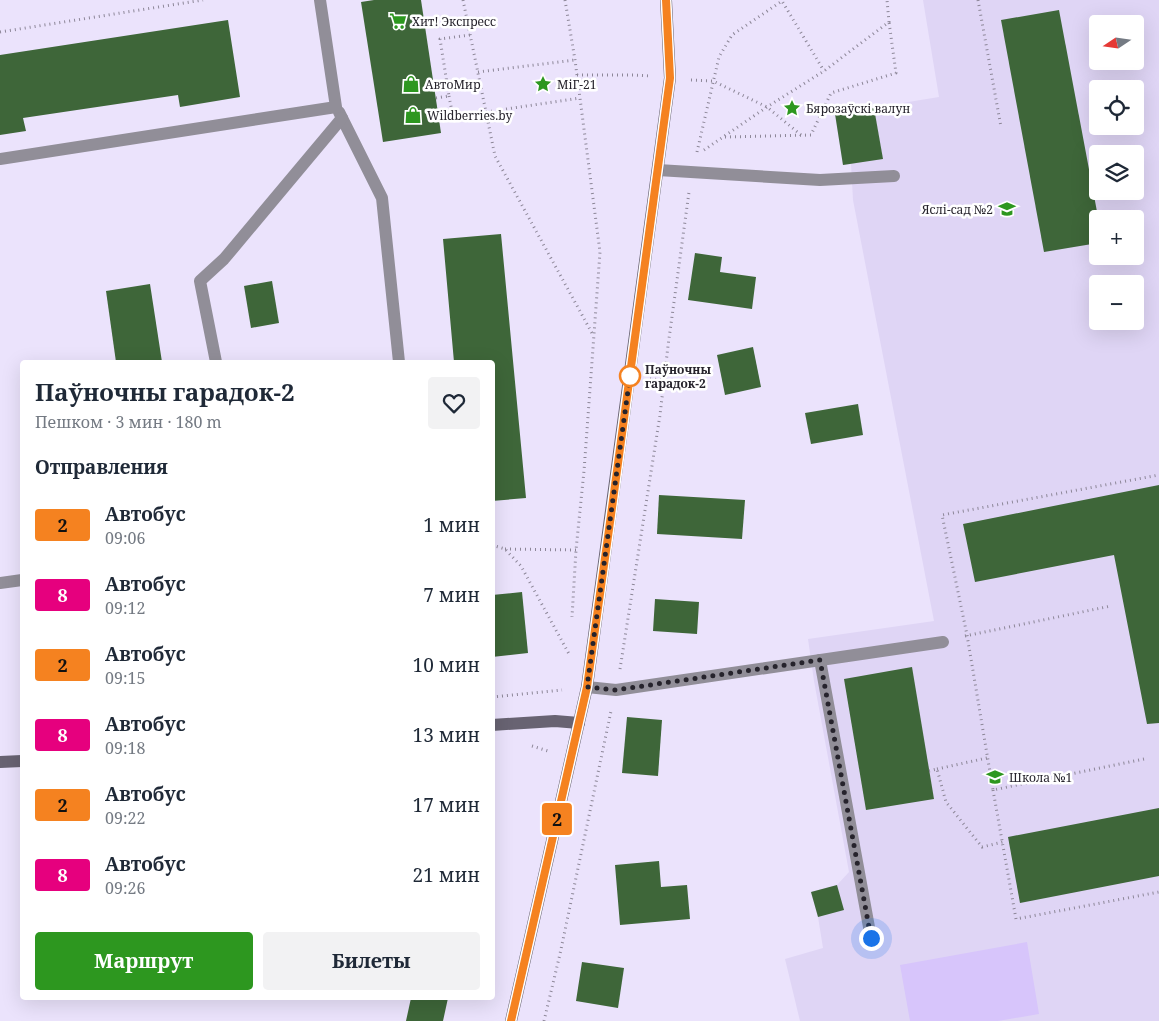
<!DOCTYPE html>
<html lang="ru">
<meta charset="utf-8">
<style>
:root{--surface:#fff;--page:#f2f2f3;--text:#1f2937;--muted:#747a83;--accent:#2d971f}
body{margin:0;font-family:"Noto Serif",serif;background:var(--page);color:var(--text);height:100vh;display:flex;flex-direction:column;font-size:19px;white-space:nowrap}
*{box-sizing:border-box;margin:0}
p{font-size:16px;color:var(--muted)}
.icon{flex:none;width:28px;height:28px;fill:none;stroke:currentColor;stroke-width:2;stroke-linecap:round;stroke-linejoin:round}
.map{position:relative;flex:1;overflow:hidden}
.panel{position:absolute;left:20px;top:360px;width:475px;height:640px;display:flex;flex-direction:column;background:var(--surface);border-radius:5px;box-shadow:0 5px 20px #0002}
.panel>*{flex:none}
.badge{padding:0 10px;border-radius:4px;font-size:18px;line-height:32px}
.needle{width:32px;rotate:257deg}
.tools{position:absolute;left:1089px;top:15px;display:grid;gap:10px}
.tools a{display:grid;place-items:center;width:55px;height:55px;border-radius:5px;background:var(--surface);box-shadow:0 5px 20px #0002;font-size:25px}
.you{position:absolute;width:25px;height:25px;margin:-12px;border:4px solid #fff;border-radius:50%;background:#1a73e8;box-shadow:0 0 0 8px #1a73e833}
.map>.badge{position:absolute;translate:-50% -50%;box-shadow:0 0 0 2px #fff}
h2{padding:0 15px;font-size:19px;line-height:45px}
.round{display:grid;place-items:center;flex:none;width:52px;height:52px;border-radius:5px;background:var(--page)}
.head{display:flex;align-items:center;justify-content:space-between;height:85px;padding:0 15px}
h1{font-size:24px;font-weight:700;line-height:38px}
.cta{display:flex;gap:10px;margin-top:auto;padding:10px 15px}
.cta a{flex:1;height:58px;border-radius:5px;background:var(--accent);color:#fff;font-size:20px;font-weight:700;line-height:58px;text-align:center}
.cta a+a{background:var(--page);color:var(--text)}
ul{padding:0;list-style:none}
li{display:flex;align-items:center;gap:15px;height:70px;padding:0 15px}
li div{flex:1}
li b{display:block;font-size:19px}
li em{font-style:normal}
li .badge{min-width:55px;font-weight:700;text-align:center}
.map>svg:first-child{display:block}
.built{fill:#dfd5f5;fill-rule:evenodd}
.green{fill:#d7c5fb}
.building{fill:#3e6639}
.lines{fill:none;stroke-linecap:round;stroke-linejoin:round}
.path{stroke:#8d8798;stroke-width:3;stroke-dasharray:1 4;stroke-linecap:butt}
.lane{stroke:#918e98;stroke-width:12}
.secondary{stroke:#686372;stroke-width:12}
.line-casing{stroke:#fff;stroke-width:11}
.line{stroke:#f58220;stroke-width:8}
.walk{stroke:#26232c;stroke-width:5;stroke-dasharray:0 9}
.stop-dot{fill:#fff;stroke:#f58220;stroke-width:2.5}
.labels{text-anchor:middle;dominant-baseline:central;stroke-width:5;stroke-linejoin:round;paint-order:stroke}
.poi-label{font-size:12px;fill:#26232c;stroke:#fff;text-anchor:start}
.stop-label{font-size:12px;font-weight:bold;fill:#26232c;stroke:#fff;text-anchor:start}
</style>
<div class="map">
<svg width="1159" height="1021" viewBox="0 0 1159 1021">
<rect width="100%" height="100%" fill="#ebe3fc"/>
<path class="built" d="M923,0H1159V1021H800L785,959L823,948L818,917L811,892L837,885L849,872L814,681L808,639L934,621L853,200L851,164L843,165L835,114L939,97ZM1098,24H1135V61H1098ZM1098,89H1135V126H1098ZM1098,154H1135V191H1098ZM1098,219H1135V256H1098ZM1098,284H1135V321H1098Z"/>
<path class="green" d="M1027,942L1039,1014L998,1021H910L900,965Z"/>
<g class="building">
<path d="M374,0H421L441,133L383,142L361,2Z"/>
<path d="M1059,10L1098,217V243L1044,252L1001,20Z"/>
<path d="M228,20L240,97L180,107L178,95L23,118L26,131L0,135V55Z"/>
<path d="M874,108L883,159L843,165L835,114Z"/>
<path d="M501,234L526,498L492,501V362H454L443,239Z"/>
<path d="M695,253L722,257L720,272L756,277L752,309L688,300Z"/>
<path d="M272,281L279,323L251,328L244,286Z"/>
<path d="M150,284L162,362H116L106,291Z"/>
<path d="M753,347L761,387L725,395L717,355Z"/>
<path d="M858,404L863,435L811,444L805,413Z"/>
<path d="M1159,485V723L1147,724L1114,555L975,582L963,524Z"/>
<path d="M659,495L745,500L742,539L657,534Z"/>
<path d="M522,592L528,653L492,657V595Z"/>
<path d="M655,599L699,602L697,634L653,631Z"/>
<path d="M912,667L934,799L866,810L844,679Z"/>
<path d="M627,717L662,720L658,776L622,773Z"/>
<path d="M1159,808V876L1020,903L1008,837Z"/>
<path d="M659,861L661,887L687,885L690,919L620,925L615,865Z"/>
<path d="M837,885L844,910L818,917L811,892Z"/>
<path d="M582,962L624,968L618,1008L576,1001Z"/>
<path d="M411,998H448L443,1021H406Z"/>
</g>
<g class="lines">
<g class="path">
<path d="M463,0L495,156L593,335"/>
<path d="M565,0L575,60L600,252L584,471L576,550L572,617"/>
<path d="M978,0L1001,127"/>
<path d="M0,32L203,0"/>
<path d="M478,72L575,60"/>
<path d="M577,75H634L650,76"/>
<path d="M691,80L713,81L767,107L801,135"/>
<path d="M449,96L453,117L580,98"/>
<path d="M436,98L449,96L440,39L470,35"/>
<path d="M725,137L811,135L831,93L896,73L889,22"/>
<path d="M704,150L767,107L824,71L889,22L887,0"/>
<path d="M697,152L719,57L732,35L782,1L824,71"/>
<path d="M650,379L664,380"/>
<path d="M492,545L505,549L521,566L569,654"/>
<path d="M505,549L576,550"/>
<path d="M965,636L1111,606"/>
<path d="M620,669L660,415L668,346L689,192"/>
<path d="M492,697L562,690"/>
<path d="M532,746L548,751"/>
<path d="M1144,759L993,790L967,635L942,515L1159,475"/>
<path d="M937,769L987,758"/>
<path d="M929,771L937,769L946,802L982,847L1003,842"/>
<path d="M993,790L1016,919L1159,892"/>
<path d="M544,1021L560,954L611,711"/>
</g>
<g class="lane">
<path d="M339,112L382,198L399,362"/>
<path d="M0,159L336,107L320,0"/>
<path d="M658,170L820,180L894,176"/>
<path d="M216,362L200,281L224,259L342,118"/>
<path d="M0,583L22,580"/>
<path d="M820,660L871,938"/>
<path d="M587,687L616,690L943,642"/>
</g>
<g class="secondary">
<path d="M492,725L555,721L579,723"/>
<path d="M0,762L22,761"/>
<path d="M511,1021L587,687L670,78L666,0"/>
</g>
</g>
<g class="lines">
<g class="line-casing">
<path id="line" d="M511,1021L587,687L611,515L670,78L666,0"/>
</g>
<use href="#line" class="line"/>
<path class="walk" d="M630,376L587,687L616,690L820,660L871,938"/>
</g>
<defs>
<g id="supermarket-bare" transform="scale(1.35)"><path d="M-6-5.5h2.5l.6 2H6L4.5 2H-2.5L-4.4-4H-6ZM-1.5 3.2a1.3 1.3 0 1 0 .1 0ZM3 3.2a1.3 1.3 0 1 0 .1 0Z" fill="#2d971f" stroke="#fff" stroke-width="2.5" paint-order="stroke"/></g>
<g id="shop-bare" transform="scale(1.35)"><path d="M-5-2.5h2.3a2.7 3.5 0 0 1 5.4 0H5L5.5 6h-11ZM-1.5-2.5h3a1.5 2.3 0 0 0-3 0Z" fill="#2d971f" stroke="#fff" stroke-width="2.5" paint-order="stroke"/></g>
<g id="sight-bare" transform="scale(1.35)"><path d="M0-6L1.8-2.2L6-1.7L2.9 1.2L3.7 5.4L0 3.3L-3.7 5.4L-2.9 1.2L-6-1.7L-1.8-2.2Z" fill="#2d971f" stroke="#fff" stroke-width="2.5" paint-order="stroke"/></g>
<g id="school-bare" transform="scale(1.35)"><path d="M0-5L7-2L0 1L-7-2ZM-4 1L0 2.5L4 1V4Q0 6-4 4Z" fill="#2d971f" stroke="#fff" stroke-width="2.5" paint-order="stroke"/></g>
</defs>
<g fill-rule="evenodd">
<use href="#supermarket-bare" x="398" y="21"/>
<use href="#shop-bare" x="411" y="84"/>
<use href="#sight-bare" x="543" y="84"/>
<use href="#sight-bare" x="792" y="108"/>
<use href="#shop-bare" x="413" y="115"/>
<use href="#school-bare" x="1007" y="209"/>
<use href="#school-bare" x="995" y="777"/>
</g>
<circle class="stop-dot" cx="630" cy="376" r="10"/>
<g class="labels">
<g class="poi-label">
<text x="412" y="21">Хит! Экспресс</text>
<text x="425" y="84">АвтоМир</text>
<text x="557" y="84">МіГ-21</text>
<text x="806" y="108">Бярозаўскі валун</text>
<text x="427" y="115">Wildberries.by</text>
<text x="993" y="209" text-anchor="end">Яслі-сад №2</text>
<text x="1009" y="777">Школа №1</text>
</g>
<g class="stop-label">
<text x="645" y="369">Паўночны<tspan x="645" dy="14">гарадок-2</tspan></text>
</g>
</g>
</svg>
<div class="tools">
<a><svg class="needle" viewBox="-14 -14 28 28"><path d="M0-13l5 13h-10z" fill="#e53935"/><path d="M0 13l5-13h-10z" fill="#747a83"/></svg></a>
<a><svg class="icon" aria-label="locate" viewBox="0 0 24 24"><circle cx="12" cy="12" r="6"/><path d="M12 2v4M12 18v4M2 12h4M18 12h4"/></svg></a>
<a><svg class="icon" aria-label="layers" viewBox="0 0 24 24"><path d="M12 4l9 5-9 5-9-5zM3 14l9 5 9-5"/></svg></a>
<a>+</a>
<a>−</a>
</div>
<div class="you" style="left:871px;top:938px"></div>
<b class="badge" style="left:557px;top:819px;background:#f58220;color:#111">2</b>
<section class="panel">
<div class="head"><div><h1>Паўночны гарадок-2</h1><p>Пешком · 3 мин · 180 m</p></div><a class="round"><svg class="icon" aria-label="heart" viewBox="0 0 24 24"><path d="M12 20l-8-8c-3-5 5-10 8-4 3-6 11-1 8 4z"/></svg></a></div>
<h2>Отправления</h2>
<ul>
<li><span class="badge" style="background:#f58220;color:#111">2</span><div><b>Автобус</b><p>09:06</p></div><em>1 мин</em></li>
<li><span class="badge" style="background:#e6007e;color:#fff">8</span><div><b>Автобус</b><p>09:12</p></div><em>7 мин</em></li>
<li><span class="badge" style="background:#f58220;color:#111">2</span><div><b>Автобус</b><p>09:15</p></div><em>10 мин</em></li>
<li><span class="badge" style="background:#e6007e;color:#fff">8</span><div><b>Автобус</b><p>09:18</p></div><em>13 мин</em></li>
<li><span class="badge" style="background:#f58220;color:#111">2</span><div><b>Автобус</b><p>09:22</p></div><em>17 мин</em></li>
<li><span class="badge" style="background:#e6007e;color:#fff">8</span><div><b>Автобус</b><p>09:26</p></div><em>21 мин</em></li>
</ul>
<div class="cta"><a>Маршрут</a><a>Билеты</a></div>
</section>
</div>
